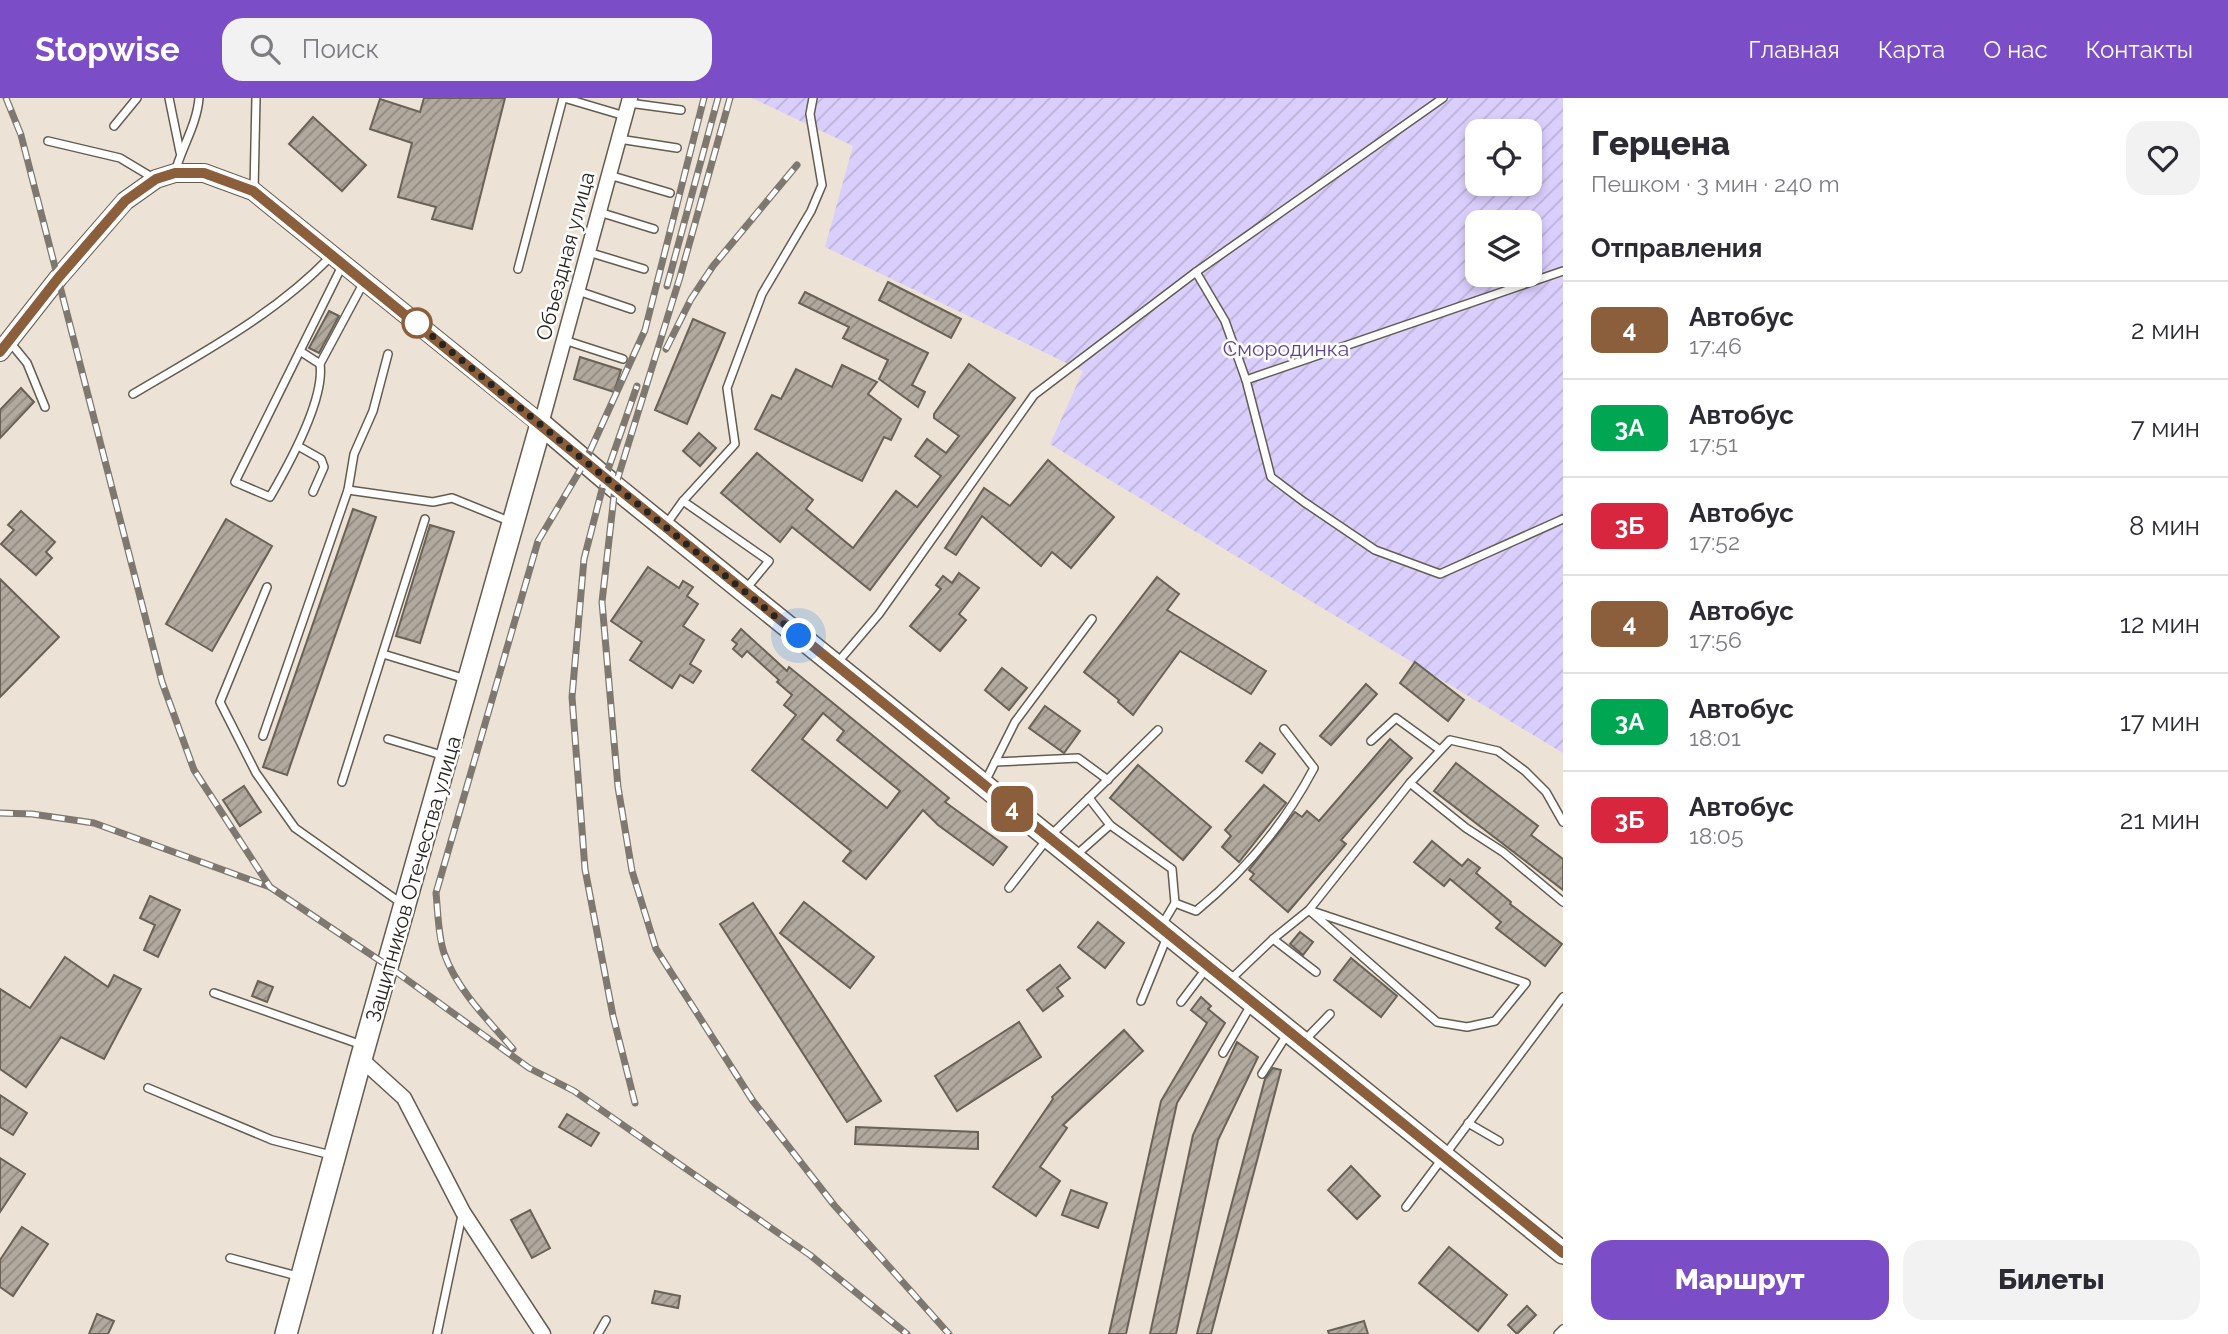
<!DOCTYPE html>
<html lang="ru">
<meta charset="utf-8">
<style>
:root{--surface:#fff;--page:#f2f2f3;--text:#2b2b33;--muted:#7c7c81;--line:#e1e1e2;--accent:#7b4dc6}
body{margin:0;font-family:Raleway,sans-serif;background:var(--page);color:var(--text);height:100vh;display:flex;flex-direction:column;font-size:26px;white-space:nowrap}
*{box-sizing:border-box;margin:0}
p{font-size:23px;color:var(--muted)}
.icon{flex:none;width:38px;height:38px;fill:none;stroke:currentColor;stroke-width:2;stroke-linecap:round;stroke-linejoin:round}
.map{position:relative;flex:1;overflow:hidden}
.side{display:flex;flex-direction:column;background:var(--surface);width:665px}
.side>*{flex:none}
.badge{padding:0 14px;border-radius:10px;font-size:24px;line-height:46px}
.controls{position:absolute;left:1465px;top:21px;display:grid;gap:14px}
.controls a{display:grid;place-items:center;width:77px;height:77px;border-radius:14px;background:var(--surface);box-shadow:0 4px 10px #0003;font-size:35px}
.you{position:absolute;width:35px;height:35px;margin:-18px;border:5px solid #fff;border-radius:50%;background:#1a73e8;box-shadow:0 0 0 10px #1a73e833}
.map>.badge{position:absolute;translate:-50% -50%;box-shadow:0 0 0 4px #fff}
h2{padding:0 28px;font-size:26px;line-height:63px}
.round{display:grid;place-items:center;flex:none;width:74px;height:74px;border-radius:21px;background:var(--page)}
.headline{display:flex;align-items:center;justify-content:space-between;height:119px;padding:0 28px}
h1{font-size:33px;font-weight:800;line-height:52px}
.button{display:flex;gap:14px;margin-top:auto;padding:14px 28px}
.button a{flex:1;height:80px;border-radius:21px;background:var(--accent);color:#fff;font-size:28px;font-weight:800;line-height:80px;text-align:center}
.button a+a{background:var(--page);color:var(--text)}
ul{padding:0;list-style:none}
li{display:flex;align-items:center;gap:21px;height:98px;padding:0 28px;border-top:2px solid var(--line)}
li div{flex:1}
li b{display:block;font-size:26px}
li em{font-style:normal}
li .badge{min-width:77px;font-weight:700;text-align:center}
header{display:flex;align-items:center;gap:42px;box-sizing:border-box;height:98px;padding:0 35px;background:var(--accent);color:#fff}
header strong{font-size:33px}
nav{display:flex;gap:38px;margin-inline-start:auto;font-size:24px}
.search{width:490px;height:63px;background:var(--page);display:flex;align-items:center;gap:18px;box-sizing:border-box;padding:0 24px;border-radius:21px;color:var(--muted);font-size:26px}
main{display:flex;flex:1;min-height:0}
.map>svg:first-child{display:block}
.garden{fill:url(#garden-furrows);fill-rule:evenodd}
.building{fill:url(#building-hatch);stroke:#6a6257;stroke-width:2;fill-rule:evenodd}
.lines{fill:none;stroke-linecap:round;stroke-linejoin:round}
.service-casing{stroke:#635c51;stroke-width:10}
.minor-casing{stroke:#635c51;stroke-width:17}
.tertiary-casing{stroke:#635c51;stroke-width:20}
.secondary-casing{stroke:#635c51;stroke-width:24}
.service{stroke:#fff;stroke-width:7}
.minor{stroke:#fff;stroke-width:14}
.tertiary{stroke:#fff;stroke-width:18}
.secondary{stroke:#fff;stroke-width:21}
.rail-casing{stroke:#7e7870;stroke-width:7}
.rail{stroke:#fff;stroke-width:4.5;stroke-dasharray:13;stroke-linecap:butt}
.line-casing{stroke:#fff;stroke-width:16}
.line{stroke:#8b5e3c;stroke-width:10}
.walk{stroke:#282520;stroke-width:7;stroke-dasharray:0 12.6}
.stop-dot{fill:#fff;stroke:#8b5e3c;stroke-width:3.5}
.labels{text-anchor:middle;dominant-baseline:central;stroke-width:5;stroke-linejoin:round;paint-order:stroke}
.street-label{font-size:21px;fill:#282520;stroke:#fff}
.park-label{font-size:21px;fill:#5e4390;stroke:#fff}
</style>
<header>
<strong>Stopwise</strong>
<div class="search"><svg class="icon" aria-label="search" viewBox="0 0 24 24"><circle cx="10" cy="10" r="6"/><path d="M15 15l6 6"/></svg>Поиск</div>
<nav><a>Главная</a><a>Карта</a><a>О нас</a><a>Контакты</a></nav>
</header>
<main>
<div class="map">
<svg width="1563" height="1236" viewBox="0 0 1563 1236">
<defs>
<pattern id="garden-furrows" width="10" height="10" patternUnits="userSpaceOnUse" patternTransform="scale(1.75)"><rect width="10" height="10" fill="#dacefc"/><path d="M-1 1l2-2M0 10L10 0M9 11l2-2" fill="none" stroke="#bbb1d8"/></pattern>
<pattern id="building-hatch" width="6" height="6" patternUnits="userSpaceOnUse" patternTransform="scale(1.75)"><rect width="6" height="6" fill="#b1a99d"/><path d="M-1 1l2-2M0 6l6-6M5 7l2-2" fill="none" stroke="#908980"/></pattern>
</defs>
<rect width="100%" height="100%" fill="#ece3d6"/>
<path class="garden" d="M752,0H1563V655L1050,346L1083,273L825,149L853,48ZM1477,33H1530V86H1477ZM1477,124H1530V177H1477Z"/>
<g class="building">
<path d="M424,0H505L472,131L432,121L436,109L398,99L412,45L370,31L380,1L420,14Z"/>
<path d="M313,19L366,67L342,93L289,46Z"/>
<path d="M888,184L961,221L951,240L879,202Z"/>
<path d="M805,194L928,255L912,287L925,294L918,309L879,281L888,262L843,240L849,229L799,205Z"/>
<path d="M329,213L339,218L319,255L309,250Z"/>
<path d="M693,221L725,235L687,326L655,312Z"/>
<path d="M580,259L621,272L614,294L574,281Z"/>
<path d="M969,266L1015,300L870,492L792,429L780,444L721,395L757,355L813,402L806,411L853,450L896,393L917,409L941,378L915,358L927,341L946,355L959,338L934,320V316Z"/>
<path d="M842,267L877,284L868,296L901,321L891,342L884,339L862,383L755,331L772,297L781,301L796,271L832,289Z"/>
<path d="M21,290L34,304L0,340V312Z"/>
<path d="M699,335L716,350L700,368L683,353Z"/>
<path d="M1048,362L1114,419L1071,470L1052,454L1041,468L982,418L956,457L945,450L984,390L1010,408Z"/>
<path d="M353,411L376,419L287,677L263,669Z"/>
<path d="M21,413L55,444L46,454L52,460L36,477L1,446L14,432L8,427Z"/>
<path d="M226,421L272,448L212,553L166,526Z"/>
<path d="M430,427L454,434L420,545L396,538Z"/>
<path d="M648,469L679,490L683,483L693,489L687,498L698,506L683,528L704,542L690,566L701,573L693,585L680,577L672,590L630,562L642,544L611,523Z"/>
<path d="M959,475L979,490L959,516L966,522L940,553L910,528L941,491L936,487L943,478L952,485Z"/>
<path d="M1157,479L1179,496L1167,512L1266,573L1251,596L1180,553L1133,617L1118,604L1119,602L1084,574Z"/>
<path d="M0,481L59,539L0,599Z"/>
<path d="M741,531L787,573L789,569L949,700L945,704L1007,749L993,767L938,727L923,712L866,781L843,763L851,753L752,672L796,617L784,607L792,597L777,584L779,582L747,553L742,559L733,551L737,546L732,542ZM823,615L844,633L837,642L900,693L887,710L802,641Z"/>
<path d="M1415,564L1464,602L1448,623L1400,585Z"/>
<path d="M1002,570L1027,590L1009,612L985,592Z"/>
<path d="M1366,586L1377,596L1331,647L1320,638Z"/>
<path d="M1045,608L1080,633L1064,655L1029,630Z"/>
<path d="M1390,641L1412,660L1341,742L1346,746L1288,814L1250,781L1254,776L1249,772L1295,714L1302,719L1307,713L1319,723Z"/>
<path d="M1260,645L1275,656L1262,675L1246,663Z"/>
<path d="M1456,665L1538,728L1531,737L1563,761V792L1434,693Z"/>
<path d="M1138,667L1211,729L1183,762L1110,700Z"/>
<path d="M1264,687L1286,705L1239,764L1222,749L1231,738L1225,732Z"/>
<path d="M244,688L261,714L240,728L223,702Z"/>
<path d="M1432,743L1462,768L1468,761L1480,770L1476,775L1511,804L1510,806L1562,846L1545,868L1496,830L1501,824L1450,781L1444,788L1414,764Z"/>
<path d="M150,798L180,812L158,859L144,852L155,827L140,820Z"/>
<path d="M804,804L874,859L850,890L780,835Z"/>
<path d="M753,805L881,1003L847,1024L720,826Z"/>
<path d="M1098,824L1124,845L1105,870L1078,849Z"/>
<path d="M1300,834L1313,844L1303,857L1290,846Z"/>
<path d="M65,859L108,889L114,877L141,891L104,961L61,939L26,989L0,971V891L30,910Z"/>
<path d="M1351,860L1397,898L1381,919L1334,882Z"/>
<path d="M1060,867L1070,880L1057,890L1063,898L1043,913L1027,892Z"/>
<path d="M258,883L273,889L267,904L252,898Z"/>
<path d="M1201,899L1211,908L1208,911L1225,925L1177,1005L1126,1236H1109L1161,1003L1207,925L1191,912Z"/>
<path d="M1019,924L1041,959L957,1013L935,978Z"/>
<path d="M1124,932L1143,953L1063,1027L1067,1030L1040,1069L1060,1083L1036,1118L993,1089L1053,1001L1052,999Z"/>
<path d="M1237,944L1258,959L1218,1042L1176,1236H1150L1193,1037Z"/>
<path d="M1273,970L1281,972L1211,1236H1197L1265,981Z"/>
<path d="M0,997L27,1015L13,1037L0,1029Z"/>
<path d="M567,1016L599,1035L591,1048L559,1029Z"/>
<path d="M856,1029L978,1034V1051L855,1046Z"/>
<path d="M0,1060L25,1076L0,1114Z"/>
<path d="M1351,1068L1380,1098L1357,1121L1328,1092Z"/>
<path d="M1071,1092L1107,1105L1098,1130L1062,1117Z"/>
<path d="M530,1112L550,1150L532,1160L511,1122Z"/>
<path d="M22,1129L48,1146L13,1198L0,1189V1162Z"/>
<path d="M1449,1149L1507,1197L1478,1233L1419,1185Z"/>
<path d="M655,1193L680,1198L678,1210L652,1205Z"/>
<path d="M1527,1208L1536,1217L1517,1236L1508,1227Z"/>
<path d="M97,1216L114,1223L108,1236H89Z"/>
<path d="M1364,1223L1368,1236H1329L1328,1233Z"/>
</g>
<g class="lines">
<g class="service-casing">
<g id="service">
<path d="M169,0L180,54"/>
<path d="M564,0L625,18"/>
<path d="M629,5L681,12"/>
<path d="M114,28L137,0"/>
<path d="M619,41L677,50"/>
<path d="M48,43L120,60L155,81"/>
<path d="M175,74C182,49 197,26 199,0"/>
<path d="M609,77L670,95"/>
<path d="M254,92L256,0"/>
<path d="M599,114L654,131"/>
<path d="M588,154L644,171"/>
<path d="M343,166L235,384L270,399C288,368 325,301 320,266L364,184"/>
<path d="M518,171L563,0"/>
<path d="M1196,174L1225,223L1246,282L1271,379L1304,404L1375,452L1440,476L1563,421"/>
<path d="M578,193L631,211"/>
<path d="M564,242L623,261"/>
<path d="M9,243L27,265L45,309"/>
<path d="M300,253L320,266"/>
<path d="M1246,282L1563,173"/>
<path d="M133,296C202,255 276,216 332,157"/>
<path d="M298,348L321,361L324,369L313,394"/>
<path d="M348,392L433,404L452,400L509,423"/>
<path d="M683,403L769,463L745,492"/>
<path d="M665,428L683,403L735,346L727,290L762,196L811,113L822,87L810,16L813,0"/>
<path d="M267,489L220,604L256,675L295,730L401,805"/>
<path d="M383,556L466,581"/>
<path d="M838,564L879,516L1034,297L1196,174L1443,0"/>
<path d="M263,638L348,392L354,356L373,313L388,256"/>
<path d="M388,641L445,658"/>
<path d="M1371,643L1396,620L1440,652"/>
<path d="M995,664L1078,660L1108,682"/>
<path d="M342,684L425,421"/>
<path d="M985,684L1015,624L1092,521"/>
<path d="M1410,685L1466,730L1503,754L1563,804"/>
<path d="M1089,700L1110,727"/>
<path d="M1074,759L1110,727L1172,771L1175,805L1162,827"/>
<path d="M1009,790L1048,740L1158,632"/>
<path d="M1175,805L1196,813C1244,774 1285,725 1314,670L1284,631"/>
<path d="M1309,812L1526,885L1495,923L1467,929L1437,924Z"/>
<path d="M1273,841L1316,874"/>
<path d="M1230,882L1273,841L1309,812L1410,685L1450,642L1498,653L1525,673L1546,694L1563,724"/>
<path d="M214,895L362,947"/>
<path d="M1141,903L1167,839"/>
<path d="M1181,904L1206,871"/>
<path d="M1304,943L1330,916"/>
<path d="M1223,955L1251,907"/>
<path d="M1262,976L1288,935"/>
<path d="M148,990L272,1042L331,1057"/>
<path d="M1468,1025L1499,1043"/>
<path d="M1406,1109L1563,899"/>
<path d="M230,1160L301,1179"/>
<path d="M437,1236L462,1117"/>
<path d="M598,1236L606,1222"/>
<path d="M1558,1236L1563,1231"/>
</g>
</g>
<g class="minor-casing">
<g id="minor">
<path d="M541,326L630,0"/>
<path d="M361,961L404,1000L463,1114L543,1236"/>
</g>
</g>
<g class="tertiary-casing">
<path id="tertiary" d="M0,254L59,179L125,103L156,81L175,75H204L253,93L541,326"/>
</g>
<g class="secondary-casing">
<path id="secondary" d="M286,1236L361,961L541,326L615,389L1563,1155"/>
</g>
<use href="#service" class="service"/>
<use href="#minor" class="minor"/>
<use href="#tertiary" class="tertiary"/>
<use href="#secondary" class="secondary"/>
<g class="rail-casing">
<g id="rail">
<path d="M6,0L21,37L162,584L194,672L270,789L388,868L529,970L574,993L810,1157L907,1236"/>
<path d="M730,0L680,179L615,389L602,504L618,689L632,773L656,851L753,1003L834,1107L949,1236"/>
<path d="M667,188L718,0"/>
<path d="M666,251L691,201L713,168L797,67"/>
<path d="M0,715L32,716L94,725L270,789"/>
<path d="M513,951C488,922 457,892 444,855C438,837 438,814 436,795L538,443L585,364L645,232L704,0"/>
<path d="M635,1005L613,918L585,771L572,599L584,461L605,380L637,288"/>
</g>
</g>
<use href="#rail" class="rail"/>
</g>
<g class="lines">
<g class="line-casing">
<path id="line" d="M0,254L59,179L125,103L156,81L175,75H204L253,93L605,380L1563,1155"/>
</g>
<use href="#line" class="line"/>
<path class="walk" d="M417,225L415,224L799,538"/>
</g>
<circle class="stop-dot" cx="417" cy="225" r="14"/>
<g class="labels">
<g class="street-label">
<text transform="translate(565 158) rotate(-75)">Объездная улица</text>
<text transform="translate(413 781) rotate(-74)">Защитников Отечества улица</text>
</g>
<g class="park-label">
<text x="1286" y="250">Смородинка</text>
</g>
</g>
</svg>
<div class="controls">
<a><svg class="icon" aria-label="locate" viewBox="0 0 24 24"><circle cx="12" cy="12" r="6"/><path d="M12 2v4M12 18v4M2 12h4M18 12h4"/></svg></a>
<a><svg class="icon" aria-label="layers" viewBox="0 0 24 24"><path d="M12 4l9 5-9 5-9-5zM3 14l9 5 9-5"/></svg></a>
</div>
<div class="you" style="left:799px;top:538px"></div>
<b class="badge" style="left:1012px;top:711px;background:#8b5e3c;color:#fff">4</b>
</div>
<section class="side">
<div class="headline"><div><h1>Герцена</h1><p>Пешком · 3 мин · 240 m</p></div><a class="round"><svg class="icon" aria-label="heart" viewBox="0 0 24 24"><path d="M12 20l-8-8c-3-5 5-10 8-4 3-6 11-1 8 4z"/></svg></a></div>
<h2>Отправления</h2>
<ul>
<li><span class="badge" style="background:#8b5e3c;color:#fff">4</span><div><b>Автобус</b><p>17:46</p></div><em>2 мин</em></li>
<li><span class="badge" style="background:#00a651;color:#fff">3А</span><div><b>Автобус</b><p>17:51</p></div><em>7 мин</em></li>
<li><span class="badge" style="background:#d7263d;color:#fff">3Б</span><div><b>Автобус</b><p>17:52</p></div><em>8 мин</em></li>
<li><span class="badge" style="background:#8b5e3c;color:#fff">4</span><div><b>Автобус</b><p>17:56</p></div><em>12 мин</em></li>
<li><span class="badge" style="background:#00a651;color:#fff">3А</span><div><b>Автобус</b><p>18:01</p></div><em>17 мин</em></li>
<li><span class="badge" style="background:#d7263d;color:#fff">3Б</span><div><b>Автобус</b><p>18:05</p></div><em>21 мин</em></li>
</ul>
<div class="button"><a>Маршрут</a><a>Билеты</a></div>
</section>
</main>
